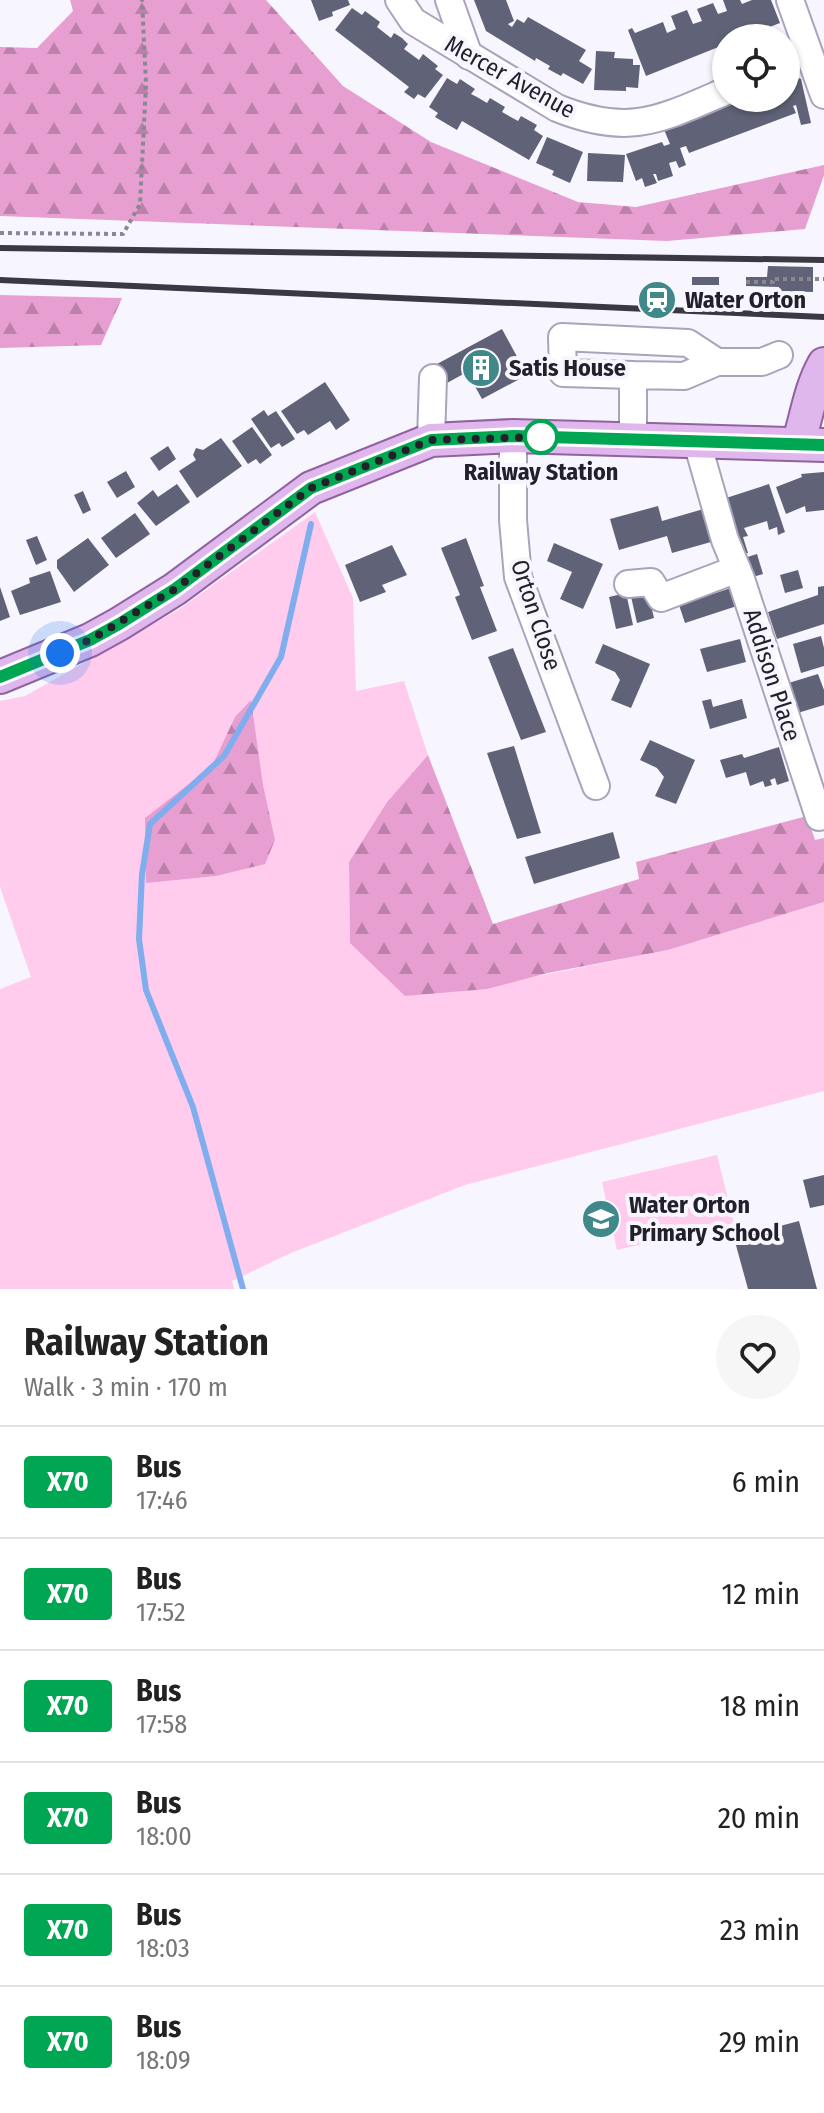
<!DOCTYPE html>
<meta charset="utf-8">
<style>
:root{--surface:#fff;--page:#f6f6f6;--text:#222;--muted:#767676;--line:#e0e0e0}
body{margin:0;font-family:"Fira Sans Condensed",sans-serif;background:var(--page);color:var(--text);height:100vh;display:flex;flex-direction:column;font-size:30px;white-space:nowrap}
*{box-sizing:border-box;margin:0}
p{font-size:26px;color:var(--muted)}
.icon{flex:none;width:44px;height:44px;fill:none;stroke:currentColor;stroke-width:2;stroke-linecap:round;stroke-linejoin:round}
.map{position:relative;height:1289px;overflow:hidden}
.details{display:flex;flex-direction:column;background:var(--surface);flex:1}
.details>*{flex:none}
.badge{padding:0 16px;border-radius:6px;font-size:28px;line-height:52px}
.buttons{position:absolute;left:712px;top:24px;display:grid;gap:16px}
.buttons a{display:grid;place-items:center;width:88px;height:88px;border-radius:50%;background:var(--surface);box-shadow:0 2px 6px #0004;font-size:40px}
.you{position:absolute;width:40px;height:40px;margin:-20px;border:6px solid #fff;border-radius:50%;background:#1a73e8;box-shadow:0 0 0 12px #1a73e833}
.map>.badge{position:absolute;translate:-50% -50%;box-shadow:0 0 0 4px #fff}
.round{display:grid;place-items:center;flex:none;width:84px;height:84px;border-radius:42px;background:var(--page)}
.summary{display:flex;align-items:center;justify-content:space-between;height:136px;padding:0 24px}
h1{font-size:38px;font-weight:700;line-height:60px}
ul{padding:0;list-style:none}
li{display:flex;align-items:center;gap:24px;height:112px;padding:0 24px;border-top:2px solid var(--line)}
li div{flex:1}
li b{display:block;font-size:30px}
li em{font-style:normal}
li .badge{min-width:88px;font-weight:700;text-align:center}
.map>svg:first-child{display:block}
.grass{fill:#fce}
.forest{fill:url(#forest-firs)}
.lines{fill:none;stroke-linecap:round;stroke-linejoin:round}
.stream{stroke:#80adee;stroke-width:6}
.building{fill:#606377}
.minor-casing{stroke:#aaa4ba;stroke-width:30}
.major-casing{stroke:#9063a0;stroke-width:36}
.path{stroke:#89878f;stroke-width:4;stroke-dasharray:4 4;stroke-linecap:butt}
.minor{stroke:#fff;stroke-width:26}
.major{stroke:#e0b7ed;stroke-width:32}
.rail{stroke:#3a3840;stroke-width:6}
.line-casing{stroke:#fff;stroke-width:18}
.line{stroke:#00a651;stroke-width:12}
.walk{stroke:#222028;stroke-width:8;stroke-dasharray:0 14.4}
.stop-dot{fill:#fff;stroke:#00a651;stroke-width:4}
.labels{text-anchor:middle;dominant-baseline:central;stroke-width:8;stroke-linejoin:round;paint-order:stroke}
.street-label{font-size:24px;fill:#222028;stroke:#f7f5fe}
.poi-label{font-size:24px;font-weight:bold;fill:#222028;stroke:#f7f5fe;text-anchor:start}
.stop-label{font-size:24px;font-weight:bold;fill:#222028;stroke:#f7f5fe}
</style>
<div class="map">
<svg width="824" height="1289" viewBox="0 0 824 1289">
<defs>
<pattern id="forest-firs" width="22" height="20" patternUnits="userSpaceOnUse" patternTransform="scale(2)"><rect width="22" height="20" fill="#e79fd1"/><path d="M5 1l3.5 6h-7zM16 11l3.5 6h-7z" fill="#bb81aa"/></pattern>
</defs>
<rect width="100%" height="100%" fill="#f7f5fe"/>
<g class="grass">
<path d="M315,512L353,598L356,691L404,681L428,755L387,802L349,862L350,943L518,980L668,950L824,902V1091L465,1185L291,1253L232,1281L234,1289H0V989L31,977L0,887V701L25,696L178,610Z"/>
<path d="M717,1155L734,1223L617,1250L602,1182Z"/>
</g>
<g class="forest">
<path d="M70,0H266L343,86L431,142L578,202L636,207L824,165V175L805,229L667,241L0,216V47L37,48L73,11Z"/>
<path d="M0,295L122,298L101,345L0,348Z"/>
<path d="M251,700L263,785L275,840L265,864L216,876L146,883L145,818L212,766L235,717Z"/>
<path d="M428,755L493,924L639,879L636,862L807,816L815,840L824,838V902L668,950L548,973L487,989L405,996L350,943L349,862L387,802Z"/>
</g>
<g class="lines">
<path class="stream" d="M243,1289L193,1107L146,990L139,939L142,874L150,824L224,756L281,657L311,524"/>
</g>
<g class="building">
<path d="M311,0H348L350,5L332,12L333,16L319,21Z"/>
<path d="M474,0H506L514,21L508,24L509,25L512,27L517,19L524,23L528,17L586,50L579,61L592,69L583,84L563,73L561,76L548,69L550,66L536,58L535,61L486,31Z"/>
<path d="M723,0H740L742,4L752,0H771L780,23L742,38H726V44L646,76L628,30L632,28L635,33L663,22L667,33L676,29L671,16L687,10L693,24L702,21L697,9L713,3L718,14L727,11Z"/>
<path d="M352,8L362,15L365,11L380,22L377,27L391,38L394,33L402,38L408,44L404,49L419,60L423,54L438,66L435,69L443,75L425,98L418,94L414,99L404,92L409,87L335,30Z"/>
<path d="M596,51L615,52L614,58L633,59V65H640L638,88L626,87V91L594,90Z"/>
<path d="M796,77L801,79L811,123L801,125L796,105L793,106L796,113L689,153L686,146L680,148L686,165L679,168L676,161L669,163L673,176L658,181L656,174H653L657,183L645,187L642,178L636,181L626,154L662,142L664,146L670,144L663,127L739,98H786V80Z"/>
<path d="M447,78L457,84L460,79L475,89L471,94L477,97L487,103L490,98L505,107L502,112L518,121L521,116L537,125L534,130L543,136L529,160L462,121L457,130L435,117L438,113L429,107Z"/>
<path d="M547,137L583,152L570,183L552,175L554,171L536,163Z"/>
<path d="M588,153L625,155L623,182L587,181Z"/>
<path d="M768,266L813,267V292L779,291V287L746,286V277H767Z"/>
<rect x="692" y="277" width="27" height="8"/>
<path d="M502,329L527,375L482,399L467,372L447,383L437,364Z"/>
<path d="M325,382L350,420L336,430L330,421L308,435L304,430L297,434L281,411Z"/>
<path d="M264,410L268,416L276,411L295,439L282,447L279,443L271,448L251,419Z"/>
<path d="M252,427L272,455L260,464L256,459L248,464L232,441Z"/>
<path d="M221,438L242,466L197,498L179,471L196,460L193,455L196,448L203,450Z"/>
<path d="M168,446L176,459L159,471L150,458Z"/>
<path d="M126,471L135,487L117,498L107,482Z"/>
<path d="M824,472V510L806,512L805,506L786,514L776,487L802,477L801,474Z"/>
<path d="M177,484L190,502L156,526L137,503L153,490L158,497Z"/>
<path d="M769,484L785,532L778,535L777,527L769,530L767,521L744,528L748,536L743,537L748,553L739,555L720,500Z"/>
<path d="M83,491L91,510L83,514L74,495Z"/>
<path d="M658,506L662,521L707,508L718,540L672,553L667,536L619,550L610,519Z"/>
<path d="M135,513L150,534L116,558L101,538Z"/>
<path d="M37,536L47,560L36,565L26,540Z"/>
<path d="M88,538L109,565L74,592L57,568V560Z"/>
<path d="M466,538L484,586L480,587L497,631L472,640L455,597L460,595L441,548Z"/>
<path d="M554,543L603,564L583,609L560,599L572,572L547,561Z"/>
<path d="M392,545L407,575L382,585L386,592L360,602L345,565Z"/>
<path d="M757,554L763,574L746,579L741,559Z"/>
<path d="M798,570L803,588L785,593L780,575Z"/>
<path d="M50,571L61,602L20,615L11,591L30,583L29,578Z"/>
<path d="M737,586L743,604L685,623L679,605Z"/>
<path d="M824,586V624L777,639L768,612L818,595V587Z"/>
<path d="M0,587L10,617L0,621Z"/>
<path d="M647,588L654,618L637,623L630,592Z"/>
<path d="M626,593L633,625L616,629L609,597Z"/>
<path d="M821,636L824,648V666L801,673L793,644Z"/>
<path d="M740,639L746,662L707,672L700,649Z"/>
<path d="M603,644L650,664L631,708L611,700L620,680L615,672L595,663Z"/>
<path d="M513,648L546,732L521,740L488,657Z"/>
<path d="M818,674L824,690V705L791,715L782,685Z"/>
<path d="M711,699L713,707L742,699L747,718L710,729L702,701Z"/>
<path d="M650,740L695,760L676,804L655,796L664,777L657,768L640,760Z"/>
<path d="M514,746L541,833L517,839L487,753Z"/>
<path d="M779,747L789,781L777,785L775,778L770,780L772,785L765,787L763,781L750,786L746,772L726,778L720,760L742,754L744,758Z"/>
<path d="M613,832L620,858L534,884L525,857Z"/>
<path d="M824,1175V1205L810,1208L803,1180Z"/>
<path d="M799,1221L817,1289H748L734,1238Z"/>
</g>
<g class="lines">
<g class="minor-casing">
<g id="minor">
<path d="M399,0L413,21L557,108C629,137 659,120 726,91"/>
<path d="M449,0L469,56"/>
<path d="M790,0L824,95"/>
<path d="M717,362H762L779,355"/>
<path d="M633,375L684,376L717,362L688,343L562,337L563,373L633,375V439"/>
<path d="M513,436V520L518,577L596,786"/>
<path d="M431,440L433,378"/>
<path d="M697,442L725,540L741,579L819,817"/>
<path d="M628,584L651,582L661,598L737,569"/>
</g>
</g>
<g class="major-casing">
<g id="major">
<path d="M798,444C807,416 810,389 824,364"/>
<path d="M0,677L90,640L119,624L175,589L311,488L431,440L513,436L824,445"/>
</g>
</g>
<g class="path">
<path d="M0,233L123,234L140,204L146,84L142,0"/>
<path d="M746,282H773V279H824"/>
</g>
<use href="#minor" class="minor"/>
<use href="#major" class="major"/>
<g class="rail">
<path d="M0,248L824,260"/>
<path d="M0,280L824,317"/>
</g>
</g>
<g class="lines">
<g class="line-casing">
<path id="line" d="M0,677L90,640L119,624L175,589L311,488L431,440L513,436L824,445"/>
</g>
<use href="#line" class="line"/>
<path class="walk" d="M60,653L90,640L175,589L311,488L431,440L541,437"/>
</g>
<defs>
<g id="station-disc" transform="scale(2)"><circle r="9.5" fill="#40888a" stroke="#f7f5fe"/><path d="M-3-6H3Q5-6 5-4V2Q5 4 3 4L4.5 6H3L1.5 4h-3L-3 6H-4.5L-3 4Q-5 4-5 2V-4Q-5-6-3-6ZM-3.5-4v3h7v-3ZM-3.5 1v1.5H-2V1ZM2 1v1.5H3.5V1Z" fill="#fff"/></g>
<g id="building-disc" transform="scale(2)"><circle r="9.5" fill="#40888a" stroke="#f7f5fe"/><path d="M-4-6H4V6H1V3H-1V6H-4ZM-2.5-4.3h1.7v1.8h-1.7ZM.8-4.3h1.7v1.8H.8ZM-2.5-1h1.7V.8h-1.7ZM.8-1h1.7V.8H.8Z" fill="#fff"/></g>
<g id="school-disc" transform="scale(2)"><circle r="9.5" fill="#40888a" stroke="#f7f5fe"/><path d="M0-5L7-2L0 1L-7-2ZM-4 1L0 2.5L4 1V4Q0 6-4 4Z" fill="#fff"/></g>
</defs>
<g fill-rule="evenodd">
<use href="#station-disc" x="657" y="300"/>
<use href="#building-disc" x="481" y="368"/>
<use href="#school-disc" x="601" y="1219"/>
</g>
<circle class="stop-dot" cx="541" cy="437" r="16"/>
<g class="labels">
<g class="street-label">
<text transform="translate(510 77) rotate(29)">Mercer Avenue</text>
<text transform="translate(536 615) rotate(72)">Orton Close</text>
<text transform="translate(772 675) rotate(72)">Addison Place</text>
</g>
<g class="poi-label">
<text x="685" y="300">Water Orton</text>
<text x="509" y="368">Satis House</text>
<text x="629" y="1205">Water Orton<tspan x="629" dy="28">Primary School</tspan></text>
</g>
<g class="stop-label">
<text x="541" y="472">Railway Station</text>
</g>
</g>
</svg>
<div class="buttons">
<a><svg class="icon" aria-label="locate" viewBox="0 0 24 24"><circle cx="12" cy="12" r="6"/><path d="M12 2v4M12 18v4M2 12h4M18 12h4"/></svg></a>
</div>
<div class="you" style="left:60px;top:653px"></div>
</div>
<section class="details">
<div class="summary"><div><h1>Railway Station</h1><p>Walk · 3 min · 170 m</p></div><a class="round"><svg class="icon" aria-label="heart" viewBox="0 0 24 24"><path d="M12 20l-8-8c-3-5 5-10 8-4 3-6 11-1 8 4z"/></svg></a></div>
<ul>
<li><span class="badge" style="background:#00a651;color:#fff">X70</span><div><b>Bus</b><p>17:46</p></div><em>6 min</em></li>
<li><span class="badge" style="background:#00a651;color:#fff">X70</span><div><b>Bus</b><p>17:52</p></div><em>12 min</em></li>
<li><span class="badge" style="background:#00a651;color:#fff">X70</span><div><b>Bus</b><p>17:58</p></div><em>18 min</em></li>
<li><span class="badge" style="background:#00a651;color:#fff">X70</span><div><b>Bus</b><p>18:00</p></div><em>20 min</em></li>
<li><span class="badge" style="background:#00a651;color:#fff">X70</span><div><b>Bus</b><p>18:03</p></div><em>23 min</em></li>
<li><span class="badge" style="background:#00a651;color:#fff">X70</span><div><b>Bus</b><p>18:09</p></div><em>29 min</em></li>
</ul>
</section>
